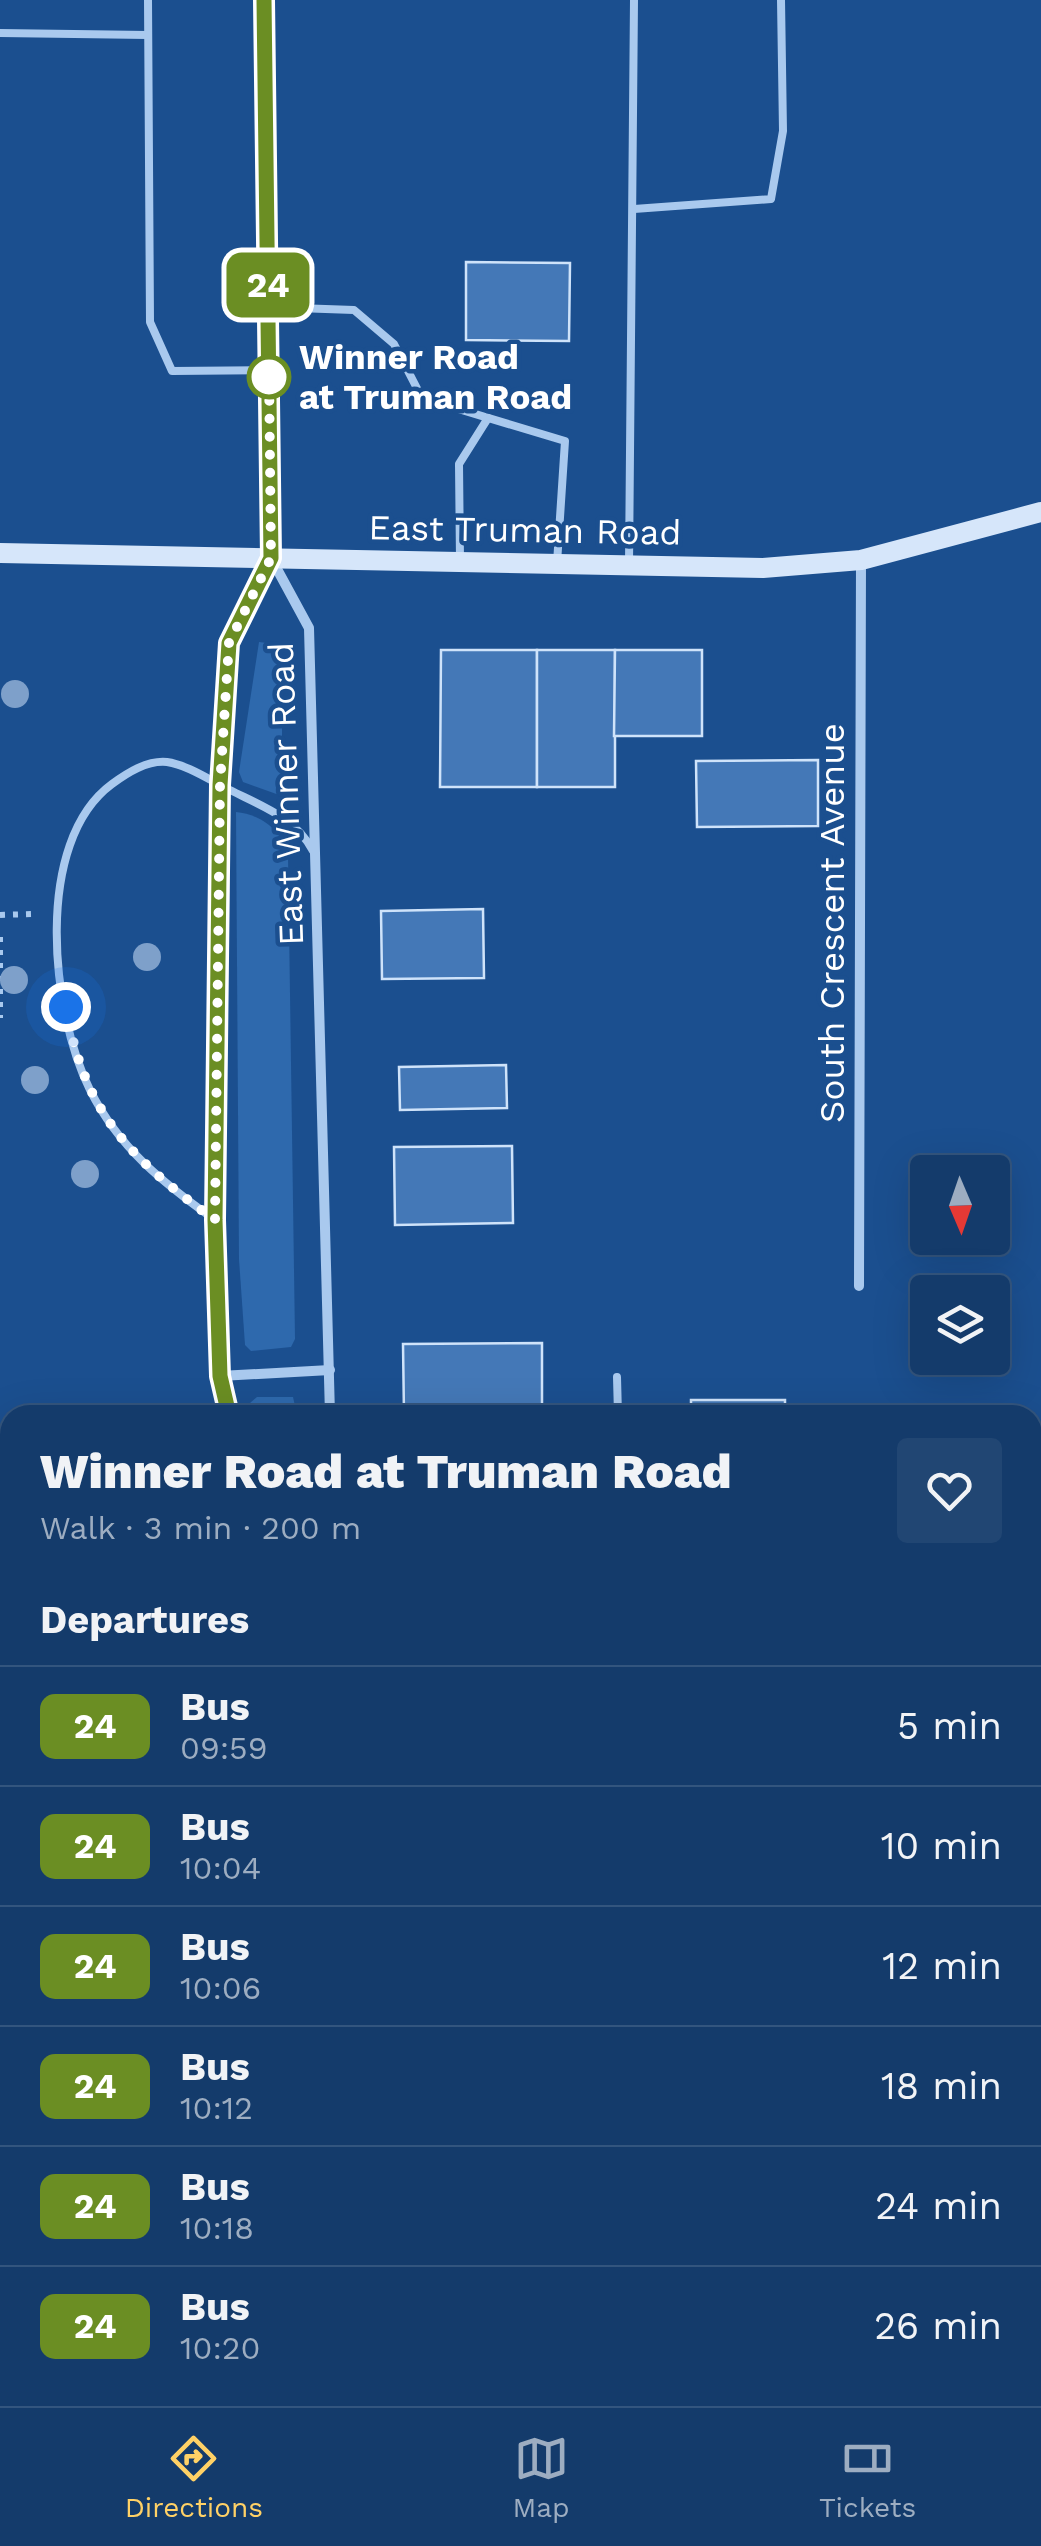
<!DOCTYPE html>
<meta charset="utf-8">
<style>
:root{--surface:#143b6b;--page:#214673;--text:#f1f3f6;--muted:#9dadc1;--line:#33557e;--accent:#ffd166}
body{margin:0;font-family:"Work Sans",sans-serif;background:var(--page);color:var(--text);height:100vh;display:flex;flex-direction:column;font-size:38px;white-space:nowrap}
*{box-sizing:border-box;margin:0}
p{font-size:32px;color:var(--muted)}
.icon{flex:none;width:55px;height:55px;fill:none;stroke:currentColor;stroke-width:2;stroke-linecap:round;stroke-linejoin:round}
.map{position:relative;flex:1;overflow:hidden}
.side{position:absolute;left:0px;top:1405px;width:1042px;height:1002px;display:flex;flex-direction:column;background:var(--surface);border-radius:30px 30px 0 0;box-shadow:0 10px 40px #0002,0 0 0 2px var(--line)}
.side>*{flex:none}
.badge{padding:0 20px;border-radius:15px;font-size:35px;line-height:65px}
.needle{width:65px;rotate:178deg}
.controls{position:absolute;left:910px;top:1155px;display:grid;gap:20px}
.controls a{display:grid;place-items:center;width:100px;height:100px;border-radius:10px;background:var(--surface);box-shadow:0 10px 40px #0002,0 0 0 2px var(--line);font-size:50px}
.you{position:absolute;width:50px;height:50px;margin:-25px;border:8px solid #fff;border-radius:50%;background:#1a73e8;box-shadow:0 0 0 15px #1a73e833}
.map>.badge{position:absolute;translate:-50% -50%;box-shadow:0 0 0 5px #fff}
h2{padding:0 40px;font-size:38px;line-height:90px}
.round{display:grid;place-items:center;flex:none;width:105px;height:105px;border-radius:10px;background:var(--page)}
.head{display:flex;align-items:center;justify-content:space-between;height:170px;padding:0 40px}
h1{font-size:48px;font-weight:800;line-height:75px}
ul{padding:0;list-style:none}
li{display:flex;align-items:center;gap:30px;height:120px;padding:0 40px;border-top:2px solid var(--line)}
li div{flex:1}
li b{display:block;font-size:38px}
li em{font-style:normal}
li .badge{min-width:110px;font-weight:700;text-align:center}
.tab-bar{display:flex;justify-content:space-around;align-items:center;height:140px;border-top:2px solid var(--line);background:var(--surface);font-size:28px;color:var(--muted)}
.tab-bar a{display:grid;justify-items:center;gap:5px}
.tab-bar .selected{color:var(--accent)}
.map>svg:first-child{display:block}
.green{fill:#2e69ad}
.building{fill:#4478b7;stroke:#cfe3fa;stroke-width:2.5}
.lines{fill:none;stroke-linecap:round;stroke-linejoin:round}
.path{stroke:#a9c9ee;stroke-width:6;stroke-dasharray:5 8;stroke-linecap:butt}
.service{stroke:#a9c9ee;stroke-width:8}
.minor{stroke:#a9c9ee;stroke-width:10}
.secondary{stroke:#d6e6fa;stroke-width:20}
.tree{fill:#7ea0ca}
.line-casing{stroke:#fff;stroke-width:22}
.line{stroke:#6b8e23;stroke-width:15}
.walk{stroke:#fff;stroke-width:10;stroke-dasharray:0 18}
.stop-dot{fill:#fff;stroke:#6b8e23;stroke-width:5}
.labels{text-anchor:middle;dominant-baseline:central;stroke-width:9;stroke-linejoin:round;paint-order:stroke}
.stop-label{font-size:35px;font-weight:bold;fill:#fff;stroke:#1b4f8f;text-anchor:start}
.street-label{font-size:35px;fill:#fff;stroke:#1b4f8f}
</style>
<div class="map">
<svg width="1041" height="2406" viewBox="0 0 1041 2406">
<rect width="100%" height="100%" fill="#1b4f8f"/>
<g class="green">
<path d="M259,642L282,645V796L243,782L239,772Z"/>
<path d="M236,812C261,814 284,832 288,856L295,1339L291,1347L251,1351L245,1345L239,1259Z"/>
<path d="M257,1397H293L297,1415H252L250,1403Z"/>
</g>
<g class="building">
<path d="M466,262L570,263L569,341L466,340Z"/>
<path d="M441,650H537V787H440Z"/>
<rect x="537" y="650" width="78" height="137"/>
<path d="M615,650H702V736H614Z"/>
<path d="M818,760V826L697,827L696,761Z"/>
<path d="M483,909L484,978L382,979L381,911Z"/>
<path d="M506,1065L507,1108L400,1110L399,1067Z"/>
<path d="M512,1146L513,1223L395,1225L394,1147Z"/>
<path d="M542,1343V1415H404L403,1344Z"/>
<rect x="691" y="1400" width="94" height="15"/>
</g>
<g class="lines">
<g class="path">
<path d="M0,915L33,914"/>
<path d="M0,937V1018"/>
</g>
<g class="service">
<path d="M148,0L150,322L172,371L269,370"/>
<path d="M0,33L148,35"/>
<path d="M634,209L771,199L783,131L781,0"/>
<path d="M268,307L354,310L394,344L422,398L565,441L557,563"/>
<path d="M460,560L459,464L488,418"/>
<path d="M629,565L634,0"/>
<path d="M215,1220C163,1183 119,1148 90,1090C51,1012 33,842 112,784C127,773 147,760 167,762C188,765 211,781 230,790C262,806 296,818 313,851"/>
<path d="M617,1377L618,1415"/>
<path d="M0,1950L10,1949"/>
</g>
<g class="minor">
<path d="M264,0L271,558L309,628L330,1415"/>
<path d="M859,1286L861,560"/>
<path d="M220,1376L330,1370"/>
<path d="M225,1396L229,1415"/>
<path d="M221,1415L215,1220L220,785L229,643L271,559"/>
<path d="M275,2398V2406"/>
<path d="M600,2398L606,2406"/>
<path d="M697,2398L703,2406"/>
</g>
<path class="secondary" d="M0,553L763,568L861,560L1041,512"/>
</g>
<g class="tree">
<circle cx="15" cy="694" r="14"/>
<circle cx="147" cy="957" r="14"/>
<circle cx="14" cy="980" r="14"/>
<circle cx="35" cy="1080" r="14"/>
<circle cx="85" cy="1174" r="14"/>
</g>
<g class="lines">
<g class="line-casing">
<path id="line" d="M229,1415L220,1376L215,1220L220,785L229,643L271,558L264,0"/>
</g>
<use href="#line" class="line"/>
<path class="walk" d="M66,1007C84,1114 131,1159 215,1220L220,785L229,643L271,558L269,370V377"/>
</g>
<circle class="stop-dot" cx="269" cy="377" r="20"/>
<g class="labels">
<g class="stop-label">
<text x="299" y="357">Winner Road<tspan x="299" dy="40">at Truman Road</tspan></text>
</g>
<g class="street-label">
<text transform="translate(525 530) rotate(1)">East Truman Road</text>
<text transform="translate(286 794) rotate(-92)">East Winner Road</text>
<text transform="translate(832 923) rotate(-90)">South Crescent Avenue</text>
</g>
</g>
</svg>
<div class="controls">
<a><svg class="needle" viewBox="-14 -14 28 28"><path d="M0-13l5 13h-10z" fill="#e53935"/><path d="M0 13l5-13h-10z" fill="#9dadc1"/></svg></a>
<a><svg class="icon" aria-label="layers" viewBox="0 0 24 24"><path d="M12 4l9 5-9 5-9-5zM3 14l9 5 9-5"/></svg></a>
</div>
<div class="you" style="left:66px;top:1007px"></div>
<b class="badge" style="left:268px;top:285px;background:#6b8e23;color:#fff">24</b>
<section class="side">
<div class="head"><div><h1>Winner Road at Truman Road</h1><p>Walk · 3 min · 200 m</p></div><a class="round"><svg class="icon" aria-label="heart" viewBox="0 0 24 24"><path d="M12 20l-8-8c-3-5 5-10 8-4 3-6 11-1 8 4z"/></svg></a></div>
<h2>Departures</h2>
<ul>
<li><span class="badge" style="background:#6b8e23;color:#fff">24</span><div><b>Bus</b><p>09:59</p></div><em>5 min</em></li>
<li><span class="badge" style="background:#6b8e23;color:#fff">24</span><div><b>Bus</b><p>10:04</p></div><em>10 min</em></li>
<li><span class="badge" style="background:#6b8e23;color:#fff">24</span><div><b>Bus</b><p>10:06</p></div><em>12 min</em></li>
<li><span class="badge" style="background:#6b8e23;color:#fff">24</span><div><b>Bus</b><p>10:12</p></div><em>18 min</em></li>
<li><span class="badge" style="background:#6b8e23;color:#fff">24</span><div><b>Bus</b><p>10:18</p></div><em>24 min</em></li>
<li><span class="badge" style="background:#6b8e23;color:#fff">24</span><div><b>Bus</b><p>10:20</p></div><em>26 min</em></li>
</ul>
</section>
</div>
<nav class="tab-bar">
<a class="selected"><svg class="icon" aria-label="directions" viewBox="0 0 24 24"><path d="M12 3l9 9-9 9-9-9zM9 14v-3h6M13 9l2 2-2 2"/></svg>Directions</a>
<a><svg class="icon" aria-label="map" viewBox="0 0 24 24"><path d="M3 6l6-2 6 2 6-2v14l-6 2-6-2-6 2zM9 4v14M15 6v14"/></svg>Map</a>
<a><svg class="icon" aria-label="tickets" viewBox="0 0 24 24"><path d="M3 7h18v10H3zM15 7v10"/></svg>Tickets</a>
</nav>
